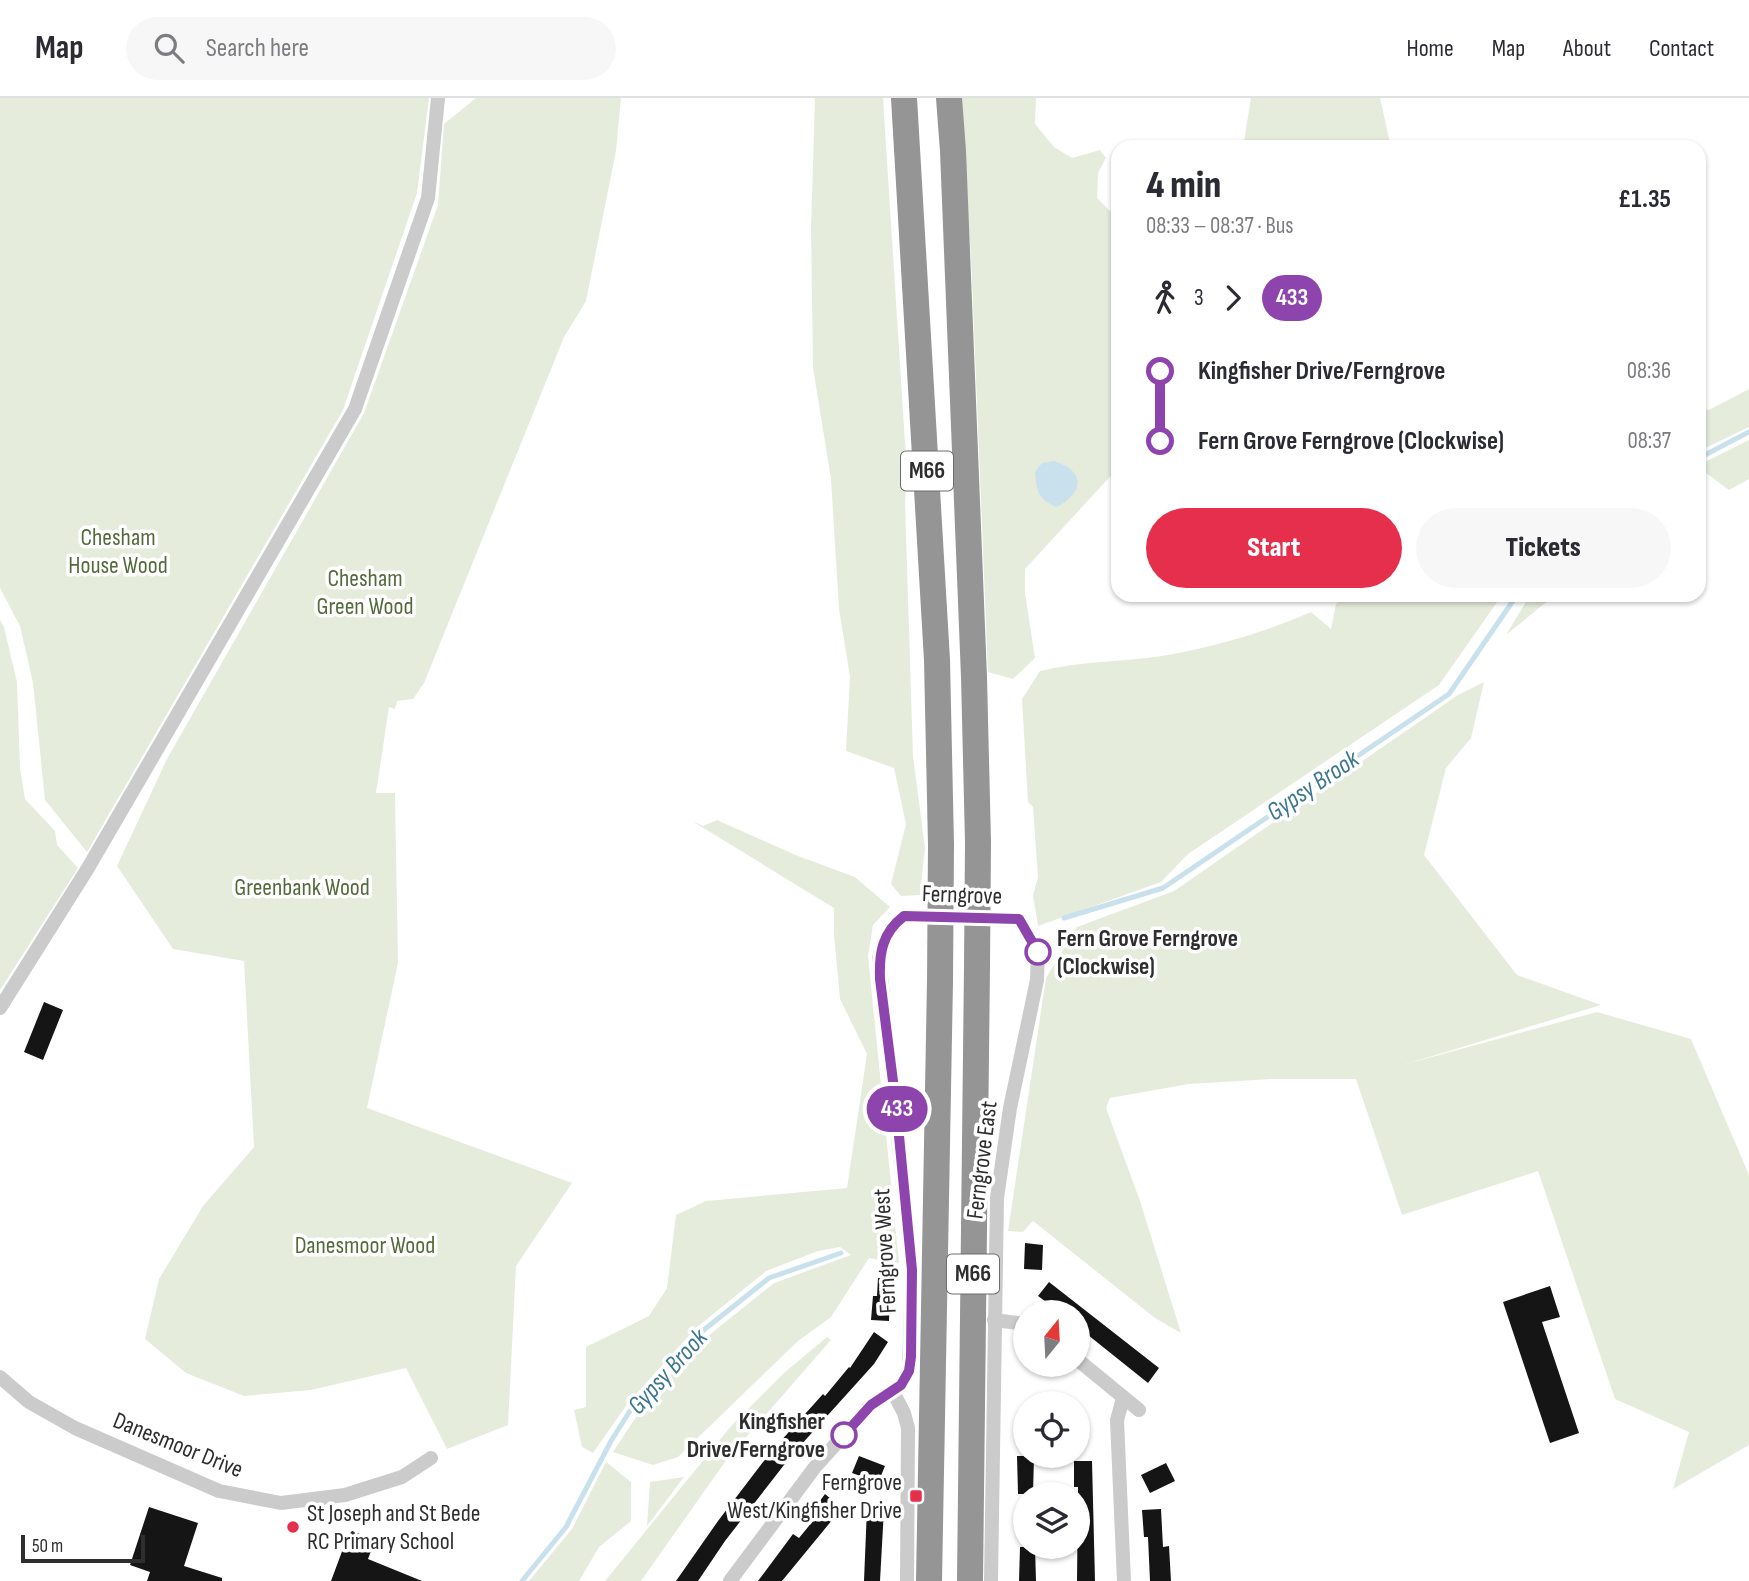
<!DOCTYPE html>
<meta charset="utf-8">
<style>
:root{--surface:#fff;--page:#f7f7f7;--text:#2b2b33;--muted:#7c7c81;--line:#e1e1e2;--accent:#e62f4c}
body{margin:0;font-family:"Sofia Sans Condensed",sans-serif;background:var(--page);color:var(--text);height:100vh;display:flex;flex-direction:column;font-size:26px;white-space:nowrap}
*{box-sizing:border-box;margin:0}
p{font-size:23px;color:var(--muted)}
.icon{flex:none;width:38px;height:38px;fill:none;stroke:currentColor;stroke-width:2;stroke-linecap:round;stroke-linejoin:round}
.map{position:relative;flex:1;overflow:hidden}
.sheet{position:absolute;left:1111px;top:42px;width:595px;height:462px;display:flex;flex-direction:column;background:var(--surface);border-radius:21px;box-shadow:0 2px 5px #0004}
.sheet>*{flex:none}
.badge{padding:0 14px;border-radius:23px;font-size:24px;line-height:46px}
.needle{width:46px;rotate:18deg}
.controls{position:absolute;left:1013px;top:1202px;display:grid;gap:14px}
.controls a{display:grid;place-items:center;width:77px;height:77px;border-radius:50%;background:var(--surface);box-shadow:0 2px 5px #0004;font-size:35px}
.scale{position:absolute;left:21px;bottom:18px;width:124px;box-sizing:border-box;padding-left:7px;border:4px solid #2e2e2e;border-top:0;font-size:19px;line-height:24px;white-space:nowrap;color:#2e2e2e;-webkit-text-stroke:5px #fff;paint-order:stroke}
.map>.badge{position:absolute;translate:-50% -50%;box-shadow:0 0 0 4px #fff}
.legs{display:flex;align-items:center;gap:10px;height:77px;padding:0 35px;font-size:23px}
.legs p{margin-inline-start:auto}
.summary{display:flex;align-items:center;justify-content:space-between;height:119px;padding:0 35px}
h1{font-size:38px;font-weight:800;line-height:52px}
.action{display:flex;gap:14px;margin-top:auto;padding:14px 35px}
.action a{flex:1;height:80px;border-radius:42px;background:var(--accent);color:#fff;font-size:28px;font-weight:800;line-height:80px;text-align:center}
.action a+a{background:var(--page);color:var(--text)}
ul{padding:0 35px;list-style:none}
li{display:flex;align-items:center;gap:24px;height:70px;font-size:26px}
li i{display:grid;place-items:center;width:10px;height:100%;margin:0 9px;background:currentColor}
li i::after{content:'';width:18px;height:18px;margin:-9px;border:5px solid;border-radius:50%;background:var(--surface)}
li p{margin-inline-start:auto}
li:first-child i{background:linear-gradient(#0000 50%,currentColor 0)}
li:last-child i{background:linear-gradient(currentColor 50%,#0000 0)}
header{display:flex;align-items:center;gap:42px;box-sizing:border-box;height:98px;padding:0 35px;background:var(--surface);border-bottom:2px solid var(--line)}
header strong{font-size:33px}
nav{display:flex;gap:38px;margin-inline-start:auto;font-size:24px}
.search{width:490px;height:63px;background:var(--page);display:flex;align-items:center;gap:18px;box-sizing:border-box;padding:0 24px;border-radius:38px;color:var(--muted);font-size:26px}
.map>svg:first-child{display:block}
.green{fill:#e6ecdc}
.water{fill:#c8e1ec}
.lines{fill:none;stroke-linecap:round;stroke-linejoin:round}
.stream{stroke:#c8e1ec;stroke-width:5}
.building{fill:#151515}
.minor{stroke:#cbcbcb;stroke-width:14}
.motorway{stroke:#959595;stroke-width:26}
.motorway-bridge{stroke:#959595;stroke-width:26}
.line-1-casing{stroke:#fff;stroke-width:16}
.line-1{stroke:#8e44ad;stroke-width:10}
.stop-1-dot{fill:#fff;stroke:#8e44ad;stroke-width:3.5}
.poi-dot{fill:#e62f4c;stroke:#fff;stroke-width:2.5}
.labels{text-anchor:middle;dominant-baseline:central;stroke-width:7;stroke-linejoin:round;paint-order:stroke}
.shield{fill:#fff;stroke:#6d6d6d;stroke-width:2}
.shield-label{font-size:23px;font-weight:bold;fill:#2e2e2e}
.park-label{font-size:24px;fill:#556a3b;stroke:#fff}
.street-label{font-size:24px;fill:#2e2e2e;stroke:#fff}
.stop-label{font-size:24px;font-weight:bold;fill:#2e2e2e;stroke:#fff;text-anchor:start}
.poi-label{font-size:24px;fill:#2e2e2e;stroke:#fff;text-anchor:end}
.water-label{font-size:26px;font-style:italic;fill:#3b7791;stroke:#fff}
</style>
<header>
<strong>Map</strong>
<div class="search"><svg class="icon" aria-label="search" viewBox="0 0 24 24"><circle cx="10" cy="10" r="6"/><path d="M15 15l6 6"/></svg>Search here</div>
<nav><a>Home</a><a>Map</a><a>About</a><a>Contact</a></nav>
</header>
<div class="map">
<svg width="1749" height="1483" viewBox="0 0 1749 1483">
<rect width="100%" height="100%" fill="#fff"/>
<g class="green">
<path d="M0,0H429L417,95L343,312L87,754L45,702L33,585L20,528L0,490Z"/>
<path d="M476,0H621L616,53L586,203L564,239L424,585L413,601L397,603L395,611L389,609L376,695H395L398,865L367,1010L572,1085L516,1168L508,1327L447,1351L406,1270L311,1292L244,1298L186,1275L145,1241L159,1181L203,1108L254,1049L244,863L173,851L117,768L167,661L364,315L438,107L444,26Z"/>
<path d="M815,0H883L907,376L905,405L913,658L925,750L920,797L901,798L891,786L906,726L894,670L846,653L850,579L839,511L831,381L813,270L811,130Z"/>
<path d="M959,0H1036L1035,26L1054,49L1072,60L1100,52L1106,60L1098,75L1097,100L1118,121V370L1025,471V495L1035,560L1013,581L988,574L971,159Z"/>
<path d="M1251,0H1380L1391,49H1243Z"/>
<path d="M1749,291V329L1699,353V310L1709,312Z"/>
<path d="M1749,342V381L1729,392L1706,375L1699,379V367Z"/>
<path d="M1350,497H1502L1439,587L1188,756L1161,784L1038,828L1033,797L1038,779L1033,709L1028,704L1022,601L1040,573C1080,563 1122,564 1162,558C1214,549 1263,535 1311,514L1331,531L1336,506Z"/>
<path d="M1530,497H1555L1506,537Z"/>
<path d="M0,522L4,529L17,584L20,670L25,701L55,733L57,747L78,770L0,892Z"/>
<path d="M1484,584L1471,640L1446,670L1424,757L1517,877L1601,907L1406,966L1597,914L1691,941L1749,1077V1347L1673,1391L1689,1334L1615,1301L1538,1073L1402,1117L1356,981H1273L1189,986L1110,1000L1106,1010L1140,1103L1181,1235L1155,1220L1033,1123L1023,1134L1008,1133L1046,880L1077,829L1174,793L1458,597Z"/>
<path d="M717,722L798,758L855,779L890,809L873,827L868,858L899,1165L869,1160L831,1219L798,1243L678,1359L653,1367L613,1354L644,1307L708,1238L774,1185L851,1157L840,1149L818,1153L766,1173L696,1230L628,1305L593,1355L582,1349L574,1312L586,1309V1249L649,1218L667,1190L676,1117L706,1103L847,1090L867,956L840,901L834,837V810L692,723L703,728Z"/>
<path d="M827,1239L831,1242L727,1361L641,1483H605L732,1327L785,1274Z"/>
<path d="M606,1364L631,1384V1423L599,1449L579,1483H529L572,1431Z"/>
<path d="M684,1379L647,1428L650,1384Z"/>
</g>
<path class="water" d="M1054,363C1059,365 1065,367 1070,371C1088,385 1071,403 1056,409C1037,400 1037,393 1035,374L1042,365Z"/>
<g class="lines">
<g class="stream">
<path d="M1699,360L1749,334"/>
<path d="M1064,820L1163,790L1449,596L1517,497"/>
<path d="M522,1483L566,1429L611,1343L635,1305L700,1235L769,1180L841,1155"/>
</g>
</g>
<g class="building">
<path d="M44,904L63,912L43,962L24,954Z"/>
<path d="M1025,1145L1043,1147L1042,1172L1024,1171Z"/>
<path d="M878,1180L890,1181L889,1223L871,1222L873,1198H877Z"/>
<path d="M1049,1184L1159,1270L1148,1285L1078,1229V1214H1060L1038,1198Z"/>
<path d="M1550,1188L1560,1219L1542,1224L1579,1335L1550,1345L1503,1204Z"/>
<path d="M874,1234L888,1244L874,1266L791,1358L725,1443L698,1483H676L718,1423L770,1355L823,1296L825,1298L849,1269L850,1270Z"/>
<path d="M859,1358L885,1368L878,1385L868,1381V1377L866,1380L852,1375Z"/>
<path d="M1017,1358H1034L1033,1396H1018Z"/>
<path d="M1074,1363H1092L1095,1483H1077L1078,1389H1074Z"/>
<path d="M1166,1365L1175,1383L1150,1395L1141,1377Z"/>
<path d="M825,1396L842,1410L782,1483H758L793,1436L799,1440L822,1412L816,1408Z"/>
<path d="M149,1409L198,1425L184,1468L222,1480V1483H147L150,1474L130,1467Z"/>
<path d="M867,1410L884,1411L880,1483H864Z"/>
<path d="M1161,1411L1163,1449L1169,1448L1171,1483H1150L1148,1439H1144L1142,1412Z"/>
<path d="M350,1432L375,1442L368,1461L422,1483H331Z"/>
<path d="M1020,1449H1035L1036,1483H1019Z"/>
</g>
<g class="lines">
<g class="minor">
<path d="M0,910L88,770L355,311L428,100L438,0"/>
<path d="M994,1222L1026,1226"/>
<path d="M1078,1262L1139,1312"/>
<path d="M0,1279L29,1304L75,1330L219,1393L281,1405L345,1397L402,1379L431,1360"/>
<path d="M892,1292L904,1315L908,1330L907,1483"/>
<path d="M1123,1300L1117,1322L1124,1483"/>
<path d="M730,1483L815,1369L871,1307L901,1287L909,1273L912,1172L879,860C883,842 889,830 904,818L1019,822L1038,854L1037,882L1010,1010L997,1100L991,1483"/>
</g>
<g class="motorway">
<path d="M904,0L937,562L941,747"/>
<path d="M949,0L953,53L974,579L978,744"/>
<path d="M929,1483L940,883"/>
<path d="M970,1483L977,868"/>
</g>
<g class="motorway-bridge">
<path d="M977,868L978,744"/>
<path d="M940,883L941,747"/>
</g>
</g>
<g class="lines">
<g class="line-1-casing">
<path id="line-1" d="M844,1337L871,1307L901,1287L909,1273L911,1259L912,1172L896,1007L880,881C879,855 882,835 904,818L1019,821L1038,854"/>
</g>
<use href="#line-1" class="line-1"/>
</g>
<g class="stop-1-dot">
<circle cx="1038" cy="854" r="12"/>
<circle cx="844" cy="1337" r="12"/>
</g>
<g class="poi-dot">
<rect x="909" y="1391" width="14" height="14" rx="3.5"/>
<circle cx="293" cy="1429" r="7"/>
</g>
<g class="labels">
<g class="shield">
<rect x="901" y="353.5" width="52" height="39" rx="5"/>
<rect x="947" y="1156.5" width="52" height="39" rx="5"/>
</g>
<g class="shield-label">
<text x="927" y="373">M66</text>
<text x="973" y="1176">M66</text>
</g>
<g class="park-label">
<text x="118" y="439">Chesham<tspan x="118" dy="28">House Wood</tspan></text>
<text x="365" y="480">Chesham<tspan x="365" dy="28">Green Wood</tspan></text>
<text x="302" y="789">Greenbank Wood</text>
<text x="365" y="1147">Danesmoor Wood</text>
</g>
<g class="street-label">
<text transform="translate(962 797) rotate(2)">Ferngrove</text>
<text transform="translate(982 1062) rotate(-83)">Ferngrove East</text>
<text transform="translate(885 1153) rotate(-93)">Ferngrove West</text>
<text transform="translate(178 1347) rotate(22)">Danesmoor Drive</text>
</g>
<g class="stop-label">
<text x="1057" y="840">Fern Grove Ferngrove<tspan x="1057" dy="28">(Clockwise)</tspan></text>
<text x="825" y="1323" text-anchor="end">Kingfisher<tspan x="825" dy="28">Drive/Ferngrove</tspan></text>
</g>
<g class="poi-label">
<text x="902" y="1384">Ferngrove<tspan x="902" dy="28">West/Kingfisher Drive</tspan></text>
<text x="307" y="1415" text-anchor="start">St Joseph and St Bede<tspan x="307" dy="28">RC Primary School</tspan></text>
</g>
<g class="water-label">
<text transform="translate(1313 688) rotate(-34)">Gypsy Brook</text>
<text transform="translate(668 1274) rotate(-48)">Gypsy Brook</text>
</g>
</g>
</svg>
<div class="controls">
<a><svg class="needle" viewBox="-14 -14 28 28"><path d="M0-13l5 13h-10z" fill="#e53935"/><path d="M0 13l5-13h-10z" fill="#7c7c81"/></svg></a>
<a><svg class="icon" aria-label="locate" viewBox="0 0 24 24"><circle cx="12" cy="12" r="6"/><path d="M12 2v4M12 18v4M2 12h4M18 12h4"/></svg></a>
<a><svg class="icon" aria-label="layers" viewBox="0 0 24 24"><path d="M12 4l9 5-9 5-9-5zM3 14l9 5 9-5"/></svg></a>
</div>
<div class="scale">50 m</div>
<b class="badge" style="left:897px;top:1011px;background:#8e44ad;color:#fff">433</b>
<section class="sheet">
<div class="summary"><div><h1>4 min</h1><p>08:33 – 08:37 · Bus</p></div><b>£1.35</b></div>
<div class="legs"><svg class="icon" aria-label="walk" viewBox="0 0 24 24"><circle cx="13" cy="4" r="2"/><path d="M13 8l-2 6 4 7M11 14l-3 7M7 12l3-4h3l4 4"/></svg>3<svg class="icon" aria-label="forward" viewBox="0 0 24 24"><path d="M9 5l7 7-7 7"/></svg><b class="badge" style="background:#8e44ad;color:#fff">433</b></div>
<ul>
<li><i style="color:#8e44ad"></i><b>Kingfisher Drive/Ferngrove</b><p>08:36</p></li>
<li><i style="color:#8e44ad"></i><b>Fern Grove Ferngrove (Clockwise)</b><p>08:37</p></li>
</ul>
<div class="action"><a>Start</a><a>Tickets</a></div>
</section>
</div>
